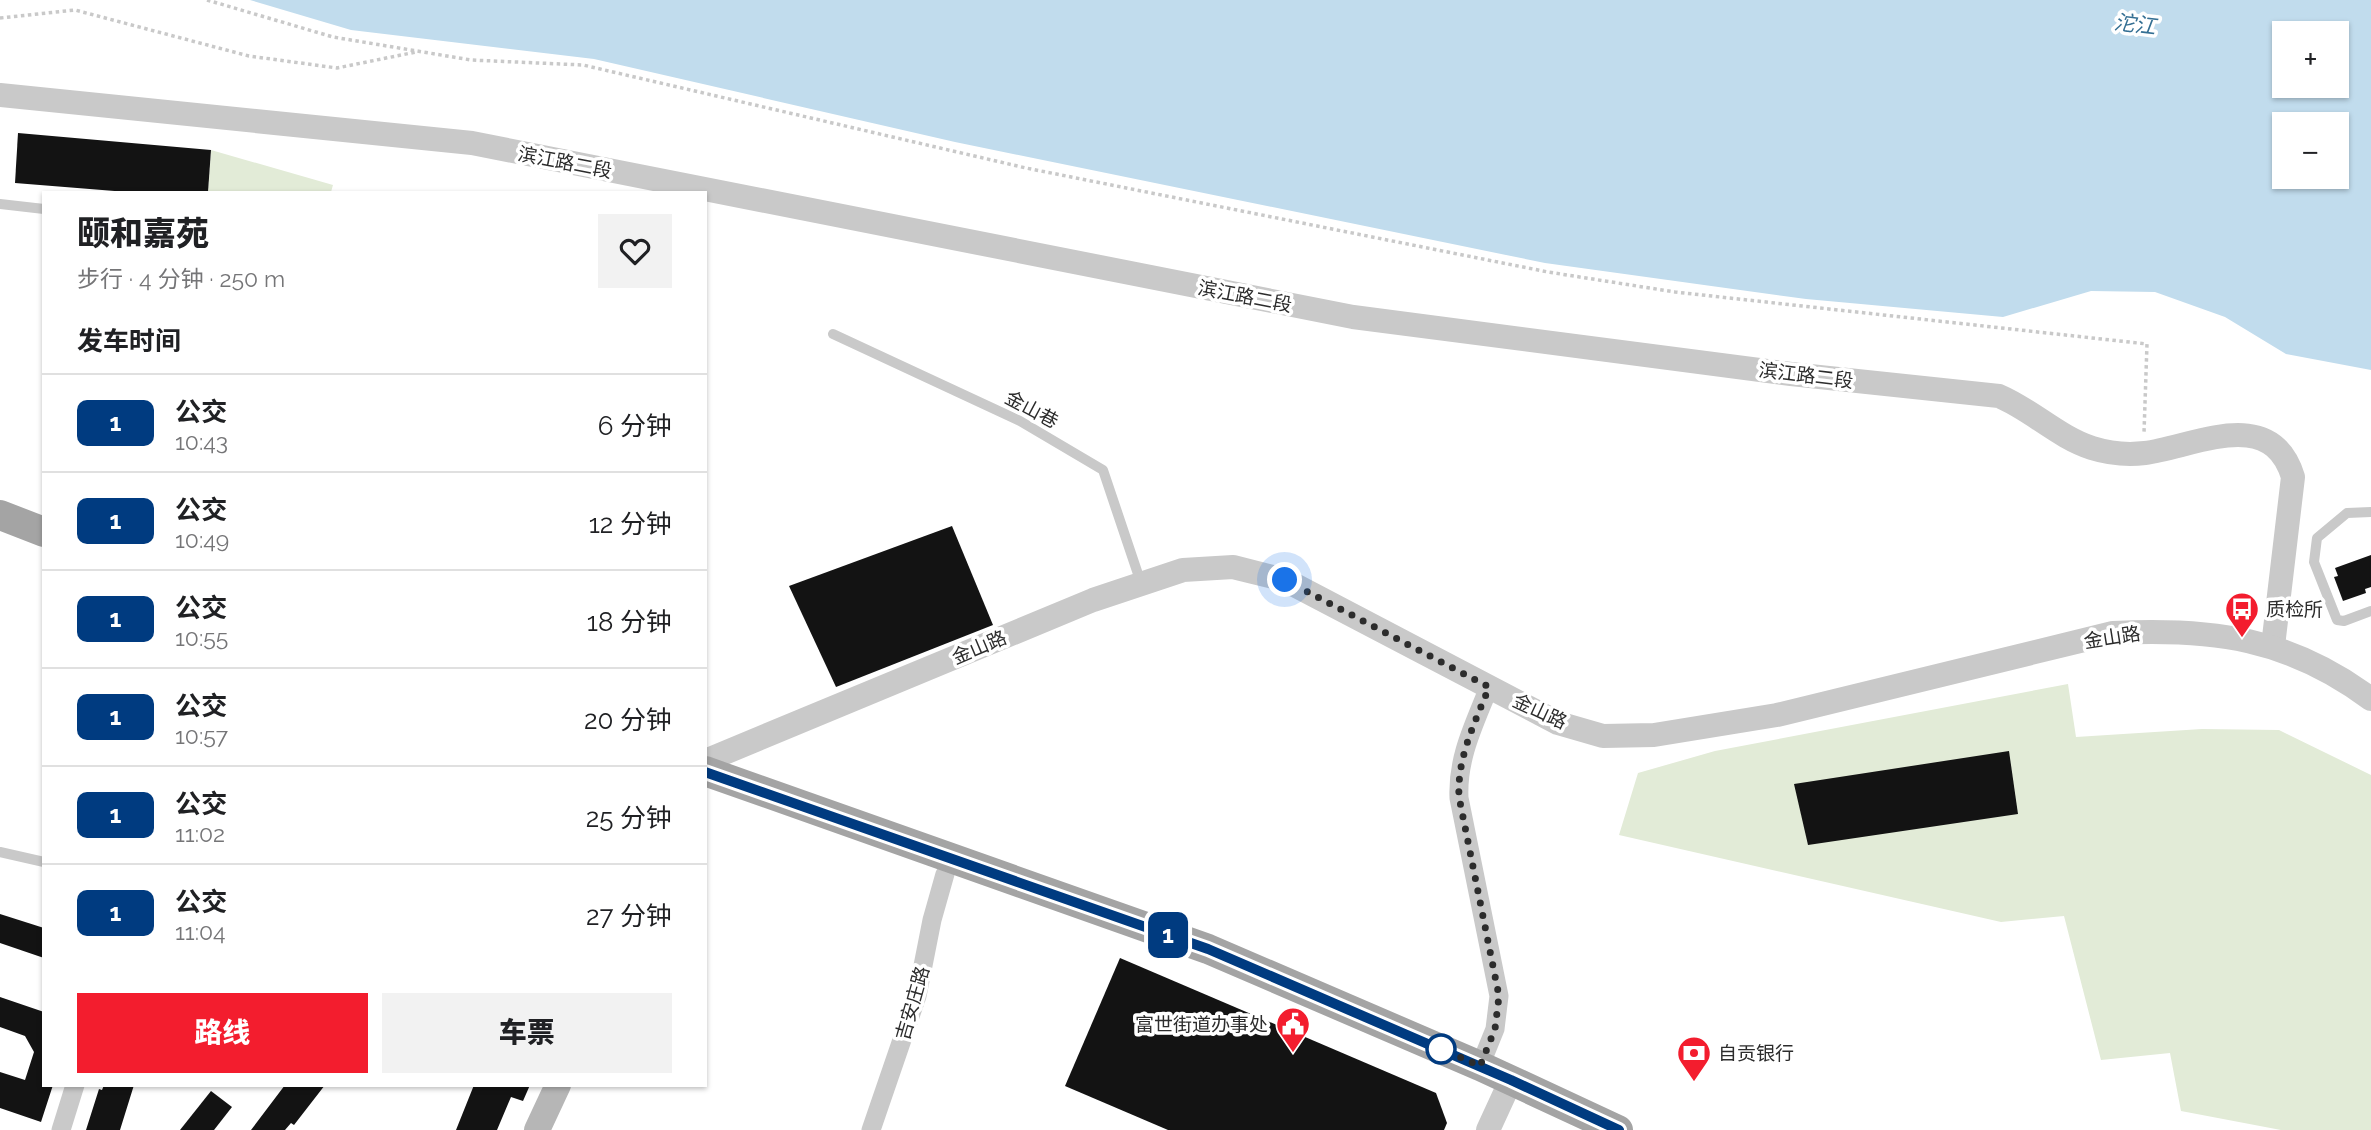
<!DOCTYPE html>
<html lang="zh">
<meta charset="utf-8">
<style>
:root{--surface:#fff;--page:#f2f2f2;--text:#202124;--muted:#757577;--line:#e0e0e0;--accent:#f31d2e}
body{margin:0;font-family:Raleway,"Noto Sans SC",sans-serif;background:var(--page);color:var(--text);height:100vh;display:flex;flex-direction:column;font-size:26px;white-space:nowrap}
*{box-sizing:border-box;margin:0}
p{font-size:23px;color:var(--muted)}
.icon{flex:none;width:38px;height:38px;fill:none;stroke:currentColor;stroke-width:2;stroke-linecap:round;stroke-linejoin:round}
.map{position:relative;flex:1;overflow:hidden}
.panel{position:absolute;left:42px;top:191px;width:665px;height:896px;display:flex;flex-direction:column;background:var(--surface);border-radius:0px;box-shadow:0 2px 5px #0004}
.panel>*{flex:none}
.badge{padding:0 14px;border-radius:10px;font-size:24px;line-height:46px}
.fabs{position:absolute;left:2272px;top:21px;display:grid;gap:14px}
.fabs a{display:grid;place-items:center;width:77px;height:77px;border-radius:0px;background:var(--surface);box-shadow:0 2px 5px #0004;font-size:35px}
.you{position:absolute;width:35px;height:35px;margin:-18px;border:5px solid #fff;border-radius:50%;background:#1a73e8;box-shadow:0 0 0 10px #1a73e833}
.map>.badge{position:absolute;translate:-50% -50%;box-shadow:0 0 0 4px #fff}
h2{padding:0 35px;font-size:26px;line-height:63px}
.round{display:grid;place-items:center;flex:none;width:74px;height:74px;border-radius:0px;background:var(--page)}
.headline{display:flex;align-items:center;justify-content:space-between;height:119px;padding:0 35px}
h1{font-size:33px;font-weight:800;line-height:52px}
.button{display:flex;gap:14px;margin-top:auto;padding:14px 35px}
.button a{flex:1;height:80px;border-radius:0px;background:var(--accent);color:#fff;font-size:28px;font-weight:800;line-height:80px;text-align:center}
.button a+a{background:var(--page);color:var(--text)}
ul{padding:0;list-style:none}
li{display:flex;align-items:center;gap:21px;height:98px;padding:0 35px;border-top:2px solid var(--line)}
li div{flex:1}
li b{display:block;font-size:26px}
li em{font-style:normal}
li .badge{min-width:77px;font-weight:700;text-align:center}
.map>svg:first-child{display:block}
.green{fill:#e2ebd7}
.water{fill:#c1dced;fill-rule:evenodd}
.building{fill:#131313}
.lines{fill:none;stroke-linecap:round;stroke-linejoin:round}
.path{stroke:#c9c9c9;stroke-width:3.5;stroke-dasharray:3.5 3.5;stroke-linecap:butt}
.service{stroke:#c9c9c9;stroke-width:10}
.minor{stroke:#c9c9c9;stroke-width:19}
.tertiary{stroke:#c9c9c9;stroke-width:24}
.secondary{stroke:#b6b6b6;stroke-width:26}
.primary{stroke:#a4a4a4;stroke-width:30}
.line-casing{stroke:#fff;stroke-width:16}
.line{stroke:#003b80;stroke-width:10}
.walk{stroke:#2c2c2c;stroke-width:7;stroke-dasharray:0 12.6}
.stop-dot{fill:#fff;stroke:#003b80;stroke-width:3.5}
.labels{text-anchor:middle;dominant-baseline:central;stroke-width:7;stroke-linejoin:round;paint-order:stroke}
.street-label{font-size:19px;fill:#2c2c2c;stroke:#fff}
.poi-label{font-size:19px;fill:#2c2c2c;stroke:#fff;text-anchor:start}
.water-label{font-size:21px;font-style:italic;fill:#346f93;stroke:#fff}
</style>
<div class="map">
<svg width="2371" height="1130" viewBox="0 0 2371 1130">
<rect width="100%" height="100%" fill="#fff"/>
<g class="green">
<path d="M211,150L333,185L331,192H208Z"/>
<path d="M2068,684L2076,737L2202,729L2279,730L2371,775V1130H2281L2181,1111L2170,1053L2101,1060L2064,916L2001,922L1619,835L1638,773L1715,751Z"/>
</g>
<path class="water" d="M250,0H2371V370L2286,354L2225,317L2155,292L2091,291L2003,317L1806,299L1545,263L955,142L594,59L351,30ZM2284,33H2336V86H2284ZM2284,124H2336V177H2284Z"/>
<g class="building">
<path d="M18,133L211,150L208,192H127L15,183Z"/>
<path d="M952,526L993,625L836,687L789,586Z"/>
<path d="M2371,555V587L2365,589L2366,593L2343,601L2334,577L2338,576L2335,568Z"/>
<path d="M2009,751L2018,814L1808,845L1794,784Z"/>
<path d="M0,914L44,928V958L0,943Z"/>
<path d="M1120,958L1436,1093L1447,1123L1444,1130H1168L1065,1086Z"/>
<path d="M0,997L44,1012V1085H53L41,1122L0,1108V1072L25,1080L34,1052L25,1036L0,1027Z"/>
<path d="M104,1085H134L120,1130H86L99,1089L102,1090Z"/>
<path d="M285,1085H325L294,1125L291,1123L285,1130H251Z"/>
<path d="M474,1085H530L523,1101L511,1097L497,1130H456Z"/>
<path d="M211,1091L232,1107L214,1130H180Z"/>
</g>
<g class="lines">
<g class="path">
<path d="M207,0L333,37L471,60L583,65L1026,168L1548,272L1675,292L2147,344L2144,433"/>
<path d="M0,18L75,10L249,56L337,68L416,52"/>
</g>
<g class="service">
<path d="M0,204L44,209"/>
<path d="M833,334L1020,421L1103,470L1141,583"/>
<path d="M2371,512L2347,513L2317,538L2314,562L2337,620L2344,621L2371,611"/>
<path d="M0,852L44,862"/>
</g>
<g class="minor">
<path d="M1480,1066L1495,1029L1499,996L1459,798C1457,757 1475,723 1489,687"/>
<path d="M61,1130L75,1085"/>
<path d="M871,1130L917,996L932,920L945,874"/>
</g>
<g class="tertiary">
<path d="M0,95L472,143L1353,317L1791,374L1999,396C2032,410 2058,437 2092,448C2108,453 2128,455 2145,453C2196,446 2271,405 2293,477L2273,646"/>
<path d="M705,761L1093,600L1183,570L1233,567L1285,580L1558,723L1603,736L1654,735L1777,715L2113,633C2213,628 2289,638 2371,699"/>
<path d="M1488,1130L1511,1080"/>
</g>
<path class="secondary" d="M537,1130L558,1085"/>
<g class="primary">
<path d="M0,515L44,532"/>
<path d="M705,771L1208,949L1480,1066L1618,1130"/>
</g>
</g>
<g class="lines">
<g class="line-casing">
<path id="line" d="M705,772L1208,949L1511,1080L1619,1130"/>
</g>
<use href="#line" class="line"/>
<path class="walk" d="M1285,580L1489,687C1475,723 1457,757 1459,797L1499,996L1495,1029L1480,1066L1441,1049"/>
</g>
<defs>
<g id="bus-pin" transform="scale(1.75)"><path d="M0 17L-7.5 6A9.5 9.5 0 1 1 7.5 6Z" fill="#f31d2e" stroke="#fff"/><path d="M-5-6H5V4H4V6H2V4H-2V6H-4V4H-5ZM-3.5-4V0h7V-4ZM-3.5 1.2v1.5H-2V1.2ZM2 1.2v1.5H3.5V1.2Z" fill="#fff"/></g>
<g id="civic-pin" transform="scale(1.75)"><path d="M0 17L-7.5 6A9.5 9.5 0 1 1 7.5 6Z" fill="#f31d2e" stroke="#fff"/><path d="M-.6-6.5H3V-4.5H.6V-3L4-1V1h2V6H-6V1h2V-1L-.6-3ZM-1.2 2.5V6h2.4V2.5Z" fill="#fff"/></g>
<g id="bank-pin" transform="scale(1.75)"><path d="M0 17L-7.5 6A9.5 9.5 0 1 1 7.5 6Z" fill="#f31d2e" stroke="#fff"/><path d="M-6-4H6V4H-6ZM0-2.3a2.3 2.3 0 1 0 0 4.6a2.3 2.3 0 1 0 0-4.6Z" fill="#fff"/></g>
</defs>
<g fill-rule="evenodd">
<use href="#bus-pin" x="2242" y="609"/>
<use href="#civic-pin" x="1293" y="1024"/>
<use href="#bank-pin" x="1694" y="1053"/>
</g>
<circle class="stop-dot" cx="1441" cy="1049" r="14"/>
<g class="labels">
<g class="street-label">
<text transform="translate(565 162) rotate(11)">滨江路二段</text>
<text transform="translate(1245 296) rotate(11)">滨江路二段</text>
<text transform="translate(1806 375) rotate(7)">滨江路二段</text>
<text transform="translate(1032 409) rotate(28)">金山巷</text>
<text transform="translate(2112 637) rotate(-9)">金山路</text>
<text transform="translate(979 647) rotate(-23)">金山路</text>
<text transform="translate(1540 711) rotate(25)">金山路</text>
<text transform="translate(912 1003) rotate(-74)">吉安庄路</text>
</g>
<g class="poi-label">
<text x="2266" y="609">质检所</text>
<text x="1268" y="1024" text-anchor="end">富世街道办事处</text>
<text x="1718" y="1053">自贡银行</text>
</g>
<g class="water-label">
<text transform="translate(2135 24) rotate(7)">沱江</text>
</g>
</g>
</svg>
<div class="fabs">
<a>+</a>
<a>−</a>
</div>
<div class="you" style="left:1285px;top:580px"></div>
<b class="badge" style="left:1168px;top:935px;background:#003b80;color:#fff">1</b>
<section class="panel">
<div class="headline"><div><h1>颐和嘉苑</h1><p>步行 · 4 分钟 · 250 m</p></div><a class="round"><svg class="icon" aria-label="heart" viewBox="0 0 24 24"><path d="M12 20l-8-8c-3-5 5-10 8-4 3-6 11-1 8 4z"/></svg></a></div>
<h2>发车时间</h2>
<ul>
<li><span class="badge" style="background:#003b80;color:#fff">1</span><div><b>公交</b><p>10:43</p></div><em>6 分钟</em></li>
<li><span class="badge" style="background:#003b80;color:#fff">1</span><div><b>公交</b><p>10:49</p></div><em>12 分钟</em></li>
<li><span class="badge" style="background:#003b80;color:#fff">1</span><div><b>公交</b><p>10:55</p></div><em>18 分钟</em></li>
<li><span class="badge" style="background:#003b80;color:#fff">1</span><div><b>公交</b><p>10:57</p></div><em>20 分钟</em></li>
<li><span class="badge" style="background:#003b80;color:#fff">1</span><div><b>公交</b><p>11:02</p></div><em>25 分钟</em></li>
<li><span class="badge" style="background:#003b80;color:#fff">1</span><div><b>公交</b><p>11:04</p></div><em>27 分钟</em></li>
</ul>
<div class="button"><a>路线</a><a>车票</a></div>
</section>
</div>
